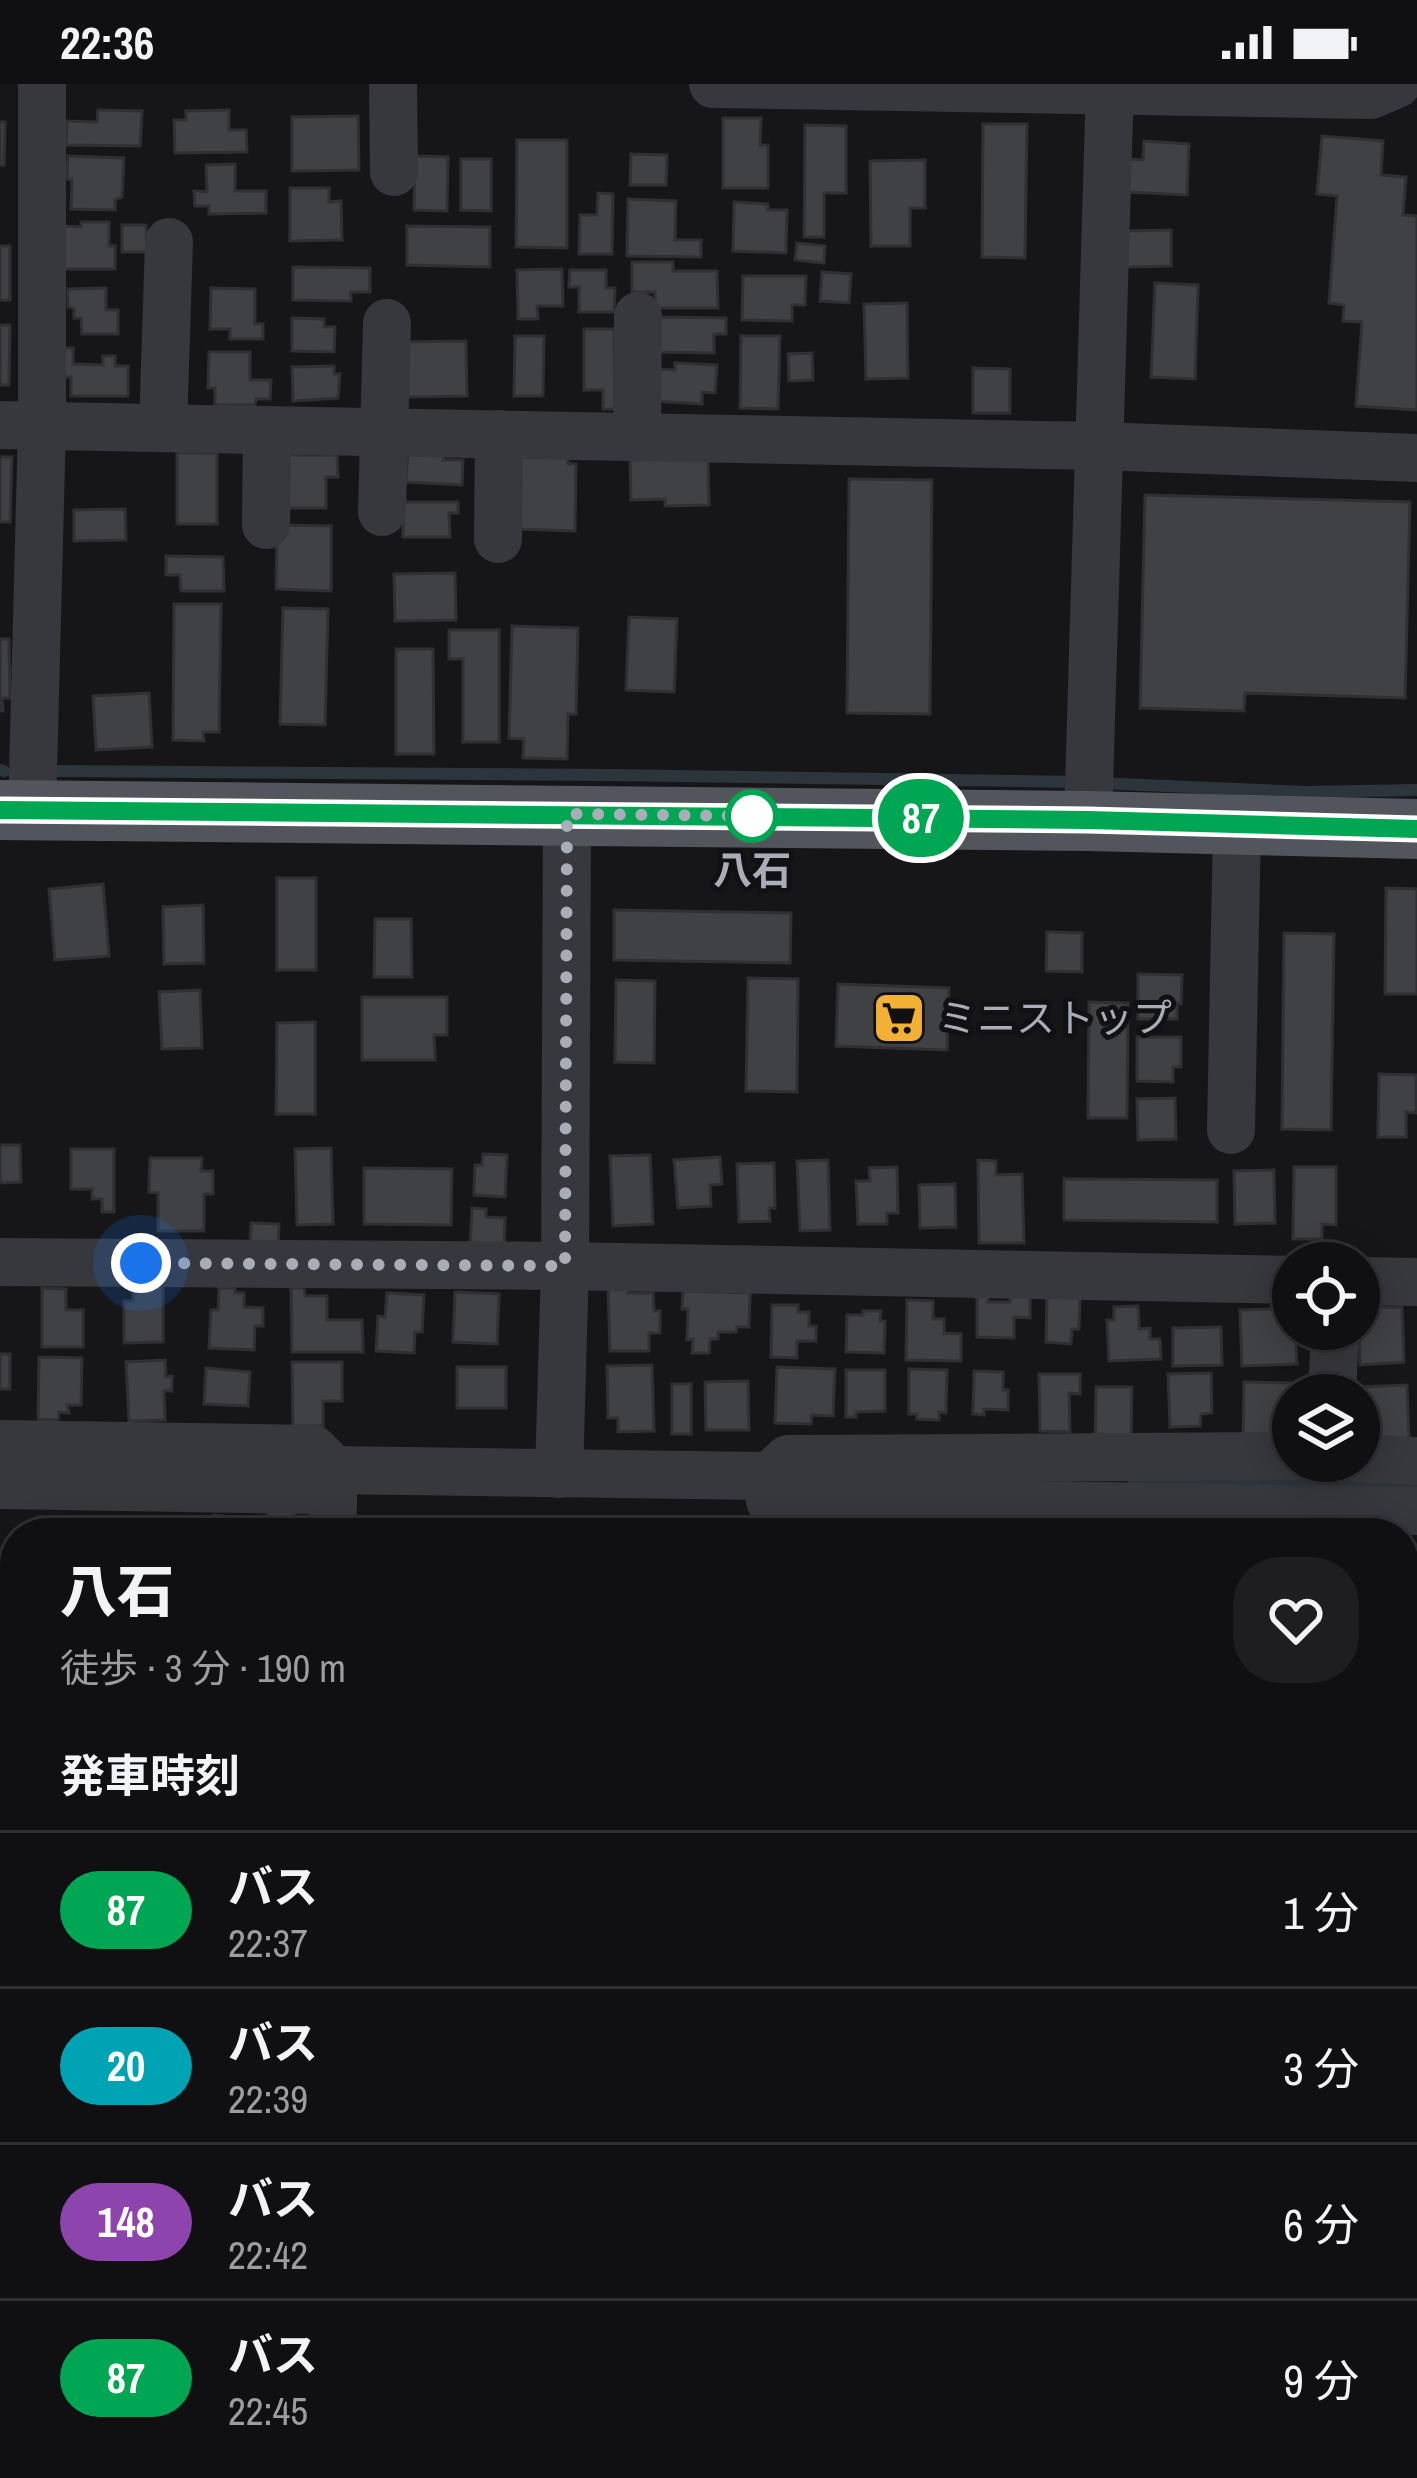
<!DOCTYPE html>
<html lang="ja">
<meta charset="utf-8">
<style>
:root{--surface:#101012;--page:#1e1e20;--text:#f1f3f6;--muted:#9c9d9f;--line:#303032}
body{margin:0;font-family:"Archivo Narrow","Noto Sans JP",sans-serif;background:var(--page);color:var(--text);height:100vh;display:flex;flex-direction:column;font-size:45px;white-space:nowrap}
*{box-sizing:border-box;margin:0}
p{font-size:39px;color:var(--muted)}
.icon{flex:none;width:66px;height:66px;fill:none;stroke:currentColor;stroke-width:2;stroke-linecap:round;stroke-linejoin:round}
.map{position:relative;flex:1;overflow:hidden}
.details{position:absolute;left:0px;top:1434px;width:1419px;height:960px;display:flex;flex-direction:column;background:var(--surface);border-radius:48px 48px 0 0;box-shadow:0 6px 30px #0003,0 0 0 3px var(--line)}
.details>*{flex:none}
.badge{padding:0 24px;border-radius:39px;font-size:42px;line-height:78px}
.tools{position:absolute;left:1272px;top:1158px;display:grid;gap:24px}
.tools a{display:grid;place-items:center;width:108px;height:108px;border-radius:50%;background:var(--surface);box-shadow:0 6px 30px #0003,0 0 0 3px var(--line);font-size:60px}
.you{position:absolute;width:60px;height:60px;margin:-30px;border:9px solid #fff;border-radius:50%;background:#1a73e8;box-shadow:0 0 0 18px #1a73e833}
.map>.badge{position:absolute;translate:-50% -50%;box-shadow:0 0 0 6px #fff}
h2{padding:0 60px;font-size:45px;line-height:108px}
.round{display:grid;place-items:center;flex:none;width:126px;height:126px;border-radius:48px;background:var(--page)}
.overview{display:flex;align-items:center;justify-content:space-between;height:204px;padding:0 60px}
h1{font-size:57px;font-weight:800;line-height:90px}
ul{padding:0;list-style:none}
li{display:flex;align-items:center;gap:36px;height:156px;padding:0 60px;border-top:3px solid var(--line)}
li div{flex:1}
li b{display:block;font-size:45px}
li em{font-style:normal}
li .badge{min-width:132px;font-weight:700;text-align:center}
.status{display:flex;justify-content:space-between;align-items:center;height:84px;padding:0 60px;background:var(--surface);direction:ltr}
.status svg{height:33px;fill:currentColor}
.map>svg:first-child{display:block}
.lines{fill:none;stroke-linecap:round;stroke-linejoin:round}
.stream{stroke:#2c353c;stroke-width:12}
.building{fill:#404145;stroke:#303034;stroke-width:3}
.minor{stroke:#37383d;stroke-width:48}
.major{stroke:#53555c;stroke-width:60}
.line-casing{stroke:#fff;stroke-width:27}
.line{stroke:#00a651;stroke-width:18}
.walk{stroke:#a8adb8;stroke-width:12;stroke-dasharray:0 21.6}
.stop-dot{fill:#fff;stroke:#00a651;stroke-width:6}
.labels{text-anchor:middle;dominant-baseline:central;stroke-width:10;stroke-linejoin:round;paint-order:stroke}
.stop-label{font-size:39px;font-weight:bold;fill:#a8adb8;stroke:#111113}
.poi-label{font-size:39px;fill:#a8adb8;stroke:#111113;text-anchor:start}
</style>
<div class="status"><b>22:36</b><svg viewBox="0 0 49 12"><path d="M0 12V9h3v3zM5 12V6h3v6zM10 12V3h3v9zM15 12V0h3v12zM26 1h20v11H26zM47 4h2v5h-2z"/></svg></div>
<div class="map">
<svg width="1417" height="2394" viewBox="0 0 1417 2394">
<rect width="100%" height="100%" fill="#161618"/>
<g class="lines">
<g class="stream">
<path d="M0,686L4,687"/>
<path d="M58,687L607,691L1077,698"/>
<path d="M1097,699L1306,708L1417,706"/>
<path d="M1134,1397L1417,1401"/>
</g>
</g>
<g class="building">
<path d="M98,26L142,27L140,62L66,61L67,37L97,38Z"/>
<path d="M229,26V46H246L247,68L175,69L174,36H186V27Z"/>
<path d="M358,32L359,86L292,87V33Z"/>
<path d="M723,34H761L760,61H768V104H723Z"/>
<path d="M0,38H5L4,81H0Z"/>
<path d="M983,40H1027L1025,174L982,173Z"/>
<path d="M805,41L846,42V109H824V153H804Z"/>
<path d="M1322,52L1383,57L1381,91L1406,93L1403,131L1417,132V326L1356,322L1362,238L1343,237L1344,221L1329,219L1337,112L1317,110Z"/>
<path d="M517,56H567V164L516,163Z"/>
<path d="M1144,57L1189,60L1187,111L1127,108L1129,75L1143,76Z"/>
<path d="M631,70L667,71L666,101H630Z"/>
<path d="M68,72L124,74L122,113L115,116V126L71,125L72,96L67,95Z"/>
<path d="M415,72L448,73L447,127L414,126Z"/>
<path d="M461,75H491V127L461,126Z"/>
<path d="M925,76V124H910V162H871L870,77Z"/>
<path d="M235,80V107H266V129L209,130V122H195L194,107L207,108L206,81Z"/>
<path d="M290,104H329V118L341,117L342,156L290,157Z"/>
<path d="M598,109L613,110L612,170H579L580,131H597Z"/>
<path d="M628,115L676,117L675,156H701V173L627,172Z"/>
<path d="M734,118L768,120V126H787L786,169L733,167Z"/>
<path d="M81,138H109V162H115V185H64V142L81,143Z"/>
<path d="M122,141H146L147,168H122Z"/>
<path d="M407,142L490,143V183L407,181Z"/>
<path d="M1171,146V182L1126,183L1125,147Z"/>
<path d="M797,159L825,162L824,179L795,176Z"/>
<rect x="0" y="162" width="10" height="54"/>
<path d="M632,178H673V187H717L718,224H655V208H632Z"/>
<path d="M293,183L370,184V208H351V217L293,216Z"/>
<path d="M562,185L563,222H537L538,235H518L517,186Z"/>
<path d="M570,186H606V204H615L614,228H579V203H569Z"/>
<path d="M822,188L851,190L849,219L820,217Z"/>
<path d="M743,192H806L805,221H792V237L742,236Z"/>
<path d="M1155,199L1198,201L1195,295L1151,293Z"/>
<path d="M106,204V226H118V250H82L81,234H74V224L68,223V205Z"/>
<path d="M211,204L255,205V240H263V255H230V245H210Z"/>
<path d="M907,219L908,294L866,295L864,220Z"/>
<path d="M655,233L726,234V250H714V269L655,268Z"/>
<path d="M292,234L324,235V243H335L334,268L292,267Z"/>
<path d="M0,241H10L9,301H0Z"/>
<path d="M584,245H614L615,325H603V306H584Z"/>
<path d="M515,252H544L543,312H514Z"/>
<path d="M741,252H780L778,325L740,324Z"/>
<path d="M466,257L467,312L408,313L404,258Z"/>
<path d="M61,264H73V280L103,281V272H115V282H128V312H71V293H61Z"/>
<path d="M209,268H250V296H271L270,315H256L255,321H215V304H208Z"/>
<path d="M812,269L813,296L789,297L788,270Z"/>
<path d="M675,279L717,281L715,309L702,308V320L653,317L655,285L675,286Z"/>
<path d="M334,282V290H340L338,314L293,317L292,283Z"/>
<path d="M973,284L1010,285V329H973Z"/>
<path d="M408,363L444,365L443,376H463L462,401L406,398Z"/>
<rect x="177" y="369" width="40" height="71"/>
<path d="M519,369H568V380H576L575,447L518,445Z"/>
<path d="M287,371H337L338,393H326V424H287Z"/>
<path d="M0,373H12L10,438H0Z"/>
<path d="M708,374L709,421L665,422V415L631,416L630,376Z"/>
<path d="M849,395L932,396L930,630L847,629Z"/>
<path d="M1145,411L1410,418L1405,614L1245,609L1244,627L1140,624Z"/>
<path d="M403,418H458V429H449L450,453H403Z"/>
<path d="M125,425L126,456L74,457V426Z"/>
<path d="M277,441L331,442V507L276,505Z"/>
<path d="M166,472L223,473L224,507H181L180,491H166Z"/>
<path d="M455,489L456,536L395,537L394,490Z"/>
<path d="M174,520H221L219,648H203L204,657L173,656Z"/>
<path d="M283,524L328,525L325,641L280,640Z"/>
<path d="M629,533L677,535L674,608L626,606Z"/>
<path d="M512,542L578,544L576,630H568L567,675L523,674L524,655L509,654Z"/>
<path d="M449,546H499V658H463V575H449Z"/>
<path d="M0,555H9L10,614H2L3,627H0Z"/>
<path d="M396,565H433L434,670H396Z"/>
<path d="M149,609L152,663L96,666L93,612Z"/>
<rect x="277" y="794" width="39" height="92"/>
<path d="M103,800L109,872L55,876L49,805Z"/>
<path d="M1386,804L1417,805V910H1385Z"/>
<path d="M203,821L204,879L164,880L163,823Z"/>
<path d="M614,826L791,829L790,879L614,876Z"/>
<path d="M375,835H411L412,893H374Z"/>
<path d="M1047,848L1082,849V888L1046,887Z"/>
<path d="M1284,849L1334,850L1331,1046L1282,1045Z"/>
<path d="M1138,890L1182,891L1181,920L1177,919V935H1138Z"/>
<path d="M748,894L798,895L797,1008L746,1007Z"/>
<path d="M616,896L655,897L654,979L615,978Z"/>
<path d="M838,900L949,904L947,966L836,962Z"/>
<path d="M200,906L202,964L162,965L159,908Z"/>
<path d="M362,913H447V951H434L435,976H362Z"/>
<path d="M1089,918L1128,919L1127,1034H1088Z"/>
<path d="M315,938V1030H276L277,939Z"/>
<path d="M1137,953H1181V983H1173V998L1137,997Z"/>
<path d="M1379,990L1416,991V1029L1406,1028V1053H1378Z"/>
<path d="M1175,1014L1176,1055L1138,1056L1137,1015Z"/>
<path d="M0,1061H20L21,1098L0,1099Z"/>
<path d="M331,1064L333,1140L297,1141L295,1065Z"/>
<path d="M71,1065H114V1128H102V1115H92V1105H71Z"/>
<path d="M483,1070L507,1071L505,1113L474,1111L475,1081H482Z"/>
<path d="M650,1071L653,1140L613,1142L610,1072Z"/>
<path d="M720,1073L722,1100L710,1101L711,1122L678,1124L674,1076Z"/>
<path d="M150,1074H202L201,1087H213V1110H204V1147H158V1109L149,1108Z"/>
<path d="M828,1076L830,1146L800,1147L797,1077Z"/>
<path d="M978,1076L996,1077V1091L1022,1090L1024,1159H979Z"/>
<path d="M774,1079L775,1124H769L770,1137L739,1138L737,1080Z"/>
<path d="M897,1083L898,1129H887V1140H858L856,1097H870L869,1084Z"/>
<path d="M1294,1083H1336V1141L1322,1140V1155H1293Z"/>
<path d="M364,1084L452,1085L451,1141L364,1140Z"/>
<path d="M1274,1086L1275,1139L1235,1140L1234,1087Z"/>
<path d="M1064,1095L1217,1096V1138L1064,1136Z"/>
<path d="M955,1100L956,1143L920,1144L919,1101Z"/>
<path d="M472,1124L486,1125V1133L505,1134L504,1166L470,1165Z"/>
<path d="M251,1139L279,1140L278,1163L250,1161Z"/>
<path d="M163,1201V1258L124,1259V1217H133V1202Z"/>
<path d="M628,1203V1209H653L654,1227H660V1249H649V1267H610L608,1204Z"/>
<path d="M42,1204L66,1205V1226H83V1263H42Z"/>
<path d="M219,1204H235V1209H244V1223L263,1224V1242H255L254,1266L209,1264L211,1226H218Z"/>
<path d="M291,1204H304L305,1212H327V1236H362L363,1268H292Z"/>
<path d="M683,1207L750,1209L749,1243H737L736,1248H718V1255H710L709,1269H692L693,1255L687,1256L688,1225H682Z"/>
<path d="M455,1208L499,1210L497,1260L453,1258Z"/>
<path d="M1047,1208L1080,1213L1079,1245H1072L1071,1260L1046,1258Z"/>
<path d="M387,1209L424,1211L422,1248H415L414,1269L376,1267L378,1232L385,1233Z"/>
<path d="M977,1211H988V1218H1010V1211H1030V1234L1014,1233V1254L977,1253Z"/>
<path d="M1274,1212L1293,1218L1297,1280L1242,1282L1240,1226L1275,1225Z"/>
<path d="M907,1216L933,1217V1235H944V1249L961,1250V1277L906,1276Z"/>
<path d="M772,1221H798V1228H809V1242H816V1257H797V1274L771,1273Z"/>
<path d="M1138,1222L1139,1245L1150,1244V1255H1160L1161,1275L1109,1277L1107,1236H1114V1223Z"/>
<path d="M1402,1223L1404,1278L1360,1281L1359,1224Z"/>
<path d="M863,1227H881L880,1237H885L884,1269L846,1268L847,1231H863Z"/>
<path d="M1221,1243L1222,1281L1173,1282V1244Z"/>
<rect x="0" y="1270" width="10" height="35"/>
<path d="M39,1273L82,1274L81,1321H67L69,1329L59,1328L58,1336L38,1335Z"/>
<path d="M165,1276L166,1293L172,1292V1307H164L165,1336L129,1337L126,1278Z"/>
<path d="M292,1278H342V1317H323V1342H293Z"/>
<path d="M652,1281L654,1347L618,1348V1334H608L607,1282Z"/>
<rect x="457" y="1283" width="49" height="41"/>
<path d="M777,1283L835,1285L833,1332L812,1331L811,1340L775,1339Z"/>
<path d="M206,1284L250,1288L248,1322L204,1320Z"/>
<path d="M909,1285L947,1286L946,1329L939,1328V1336L917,1335V1330H909Z"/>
<path d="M846,1286H885V1327L856,1328V1333H846Z"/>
<path d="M974,1287L1003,1288V1306H1008V1326L984,1325V1331L973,1330Z"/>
<path d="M1211,1289L1212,1329L1201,1330L1200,1342L1170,1343L1168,1290Z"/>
<path d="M1039,1290H1080V1310L1069,1309L1070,1348L1040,1347Z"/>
<path d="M748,1297L749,1346H706L705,1298Z"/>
<path d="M1244,1298L1290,1299V1356H1243Z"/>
<rect x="672" y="1300" width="19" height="50"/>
<path d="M1407,1301L1409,1355L1360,1357L1357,1303Z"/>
<path d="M1096,1303H1132L1131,1360H1095Z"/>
<path d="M294,1427L295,1449H259V1446H268L267,1428Z"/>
<path d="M214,1431L230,1433L229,1449H180L213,1447Z"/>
<rect x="38" y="1433" width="23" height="16"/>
<path d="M151,1433L150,1449H107L106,1434Z"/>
<path d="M970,1444L1000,1445V1449H970Z"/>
<rect x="493" y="1445" width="37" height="4"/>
<rect x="1404" y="1465" width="13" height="51"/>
<path d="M1412,1531H1417V1600H1404V1539H1413Z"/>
<rect x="1404" y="1669" width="13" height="58"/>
<rect x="1404" y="1742" width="13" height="62"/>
<path d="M0,1840H13L15,1878V1884H5L6,1897L0,1898Z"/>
<path d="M1404,1869L1405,1878L1417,1879V1927H1404Z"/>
<path d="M0,1930H15V1963H9L10,1974H3V1995H0Z"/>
<path d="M1404,1941H1417V2017H1408V2004H1404Z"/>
<path d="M15,2054V2122H3L1,2094L8,2093L6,2055Z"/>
<path d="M1404,2075L1413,2076L1412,2081H1417L1415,2128L1404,2127Z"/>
<path d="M0,2143H15V2203H7V2185H1Z"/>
<path d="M1404,2164L1414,2165L1409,2216H1404Z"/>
<path d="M9,2258H15V2320L0,2321V2270L9,2269Z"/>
<path d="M1404,2325H1417L1414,2368H1404Z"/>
<path d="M15,2335V2379H39L38,2394H10L7,2383L0,2382V2336Z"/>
<rect x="80" y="2379" width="40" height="15"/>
<path d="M149,2379H182L183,2392L149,2393Z"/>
<rect x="225" y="2379" width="49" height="15"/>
<path d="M349,2379H395V2394L349,2392Z"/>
<path d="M427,2379H468L467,2393L427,2391Z"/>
<rect x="582" y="2379" width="35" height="15"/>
<path d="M663,2379H728V2380H699V2394H662Z"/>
<path d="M1133,2379H1182V2390H1172L1173,2394H1133Z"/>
<path d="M1238,2379H1295V2381L1285,2382V2394H1257V2390L1239,2391Z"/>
</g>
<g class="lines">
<g class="minor">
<path d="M393,0L394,88"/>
<path d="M713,0L1371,11L1397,0"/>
<path d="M0,341L1099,362L1417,374"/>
<path d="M163,344L169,158"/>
<path d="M637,353L638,232"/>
<path d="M382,428L387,239"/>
<path d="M266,441L267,347"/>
<path d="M498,455L499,350"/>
<path d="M32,727L42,342V0"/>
<path d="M1088,737L1110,0"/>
<path d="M1231,1046L1237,740"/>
<path d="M0,1178L565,1182L1293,1196"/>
<path d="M1359,1197L1417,1198"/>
<path d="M1332,1311L1335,1245"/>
<path d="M0,1360L313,1365L334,1386L332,1449"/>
<path d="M1359,1374L1417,1377"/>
<path d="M559,1390L565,1182L567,730"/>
<path d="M0,1401L305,1406L334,1386L770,1392L788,1375L1293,1372"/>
<path d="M770,1417L1417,1427"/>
<path d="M0,1606H15"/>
<path d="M1404,1623H1417"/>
<path d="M0,1815H15"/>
<path d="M1404,1833H1417"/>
<path d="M0,2022H15"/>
<path d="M1404,2045H1417"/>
<path d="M0,2228H15"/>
<path d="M1341,2379L1342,2394"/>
<path d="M318,2394V2379"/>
<path d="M540,2394L541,2379"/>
<path d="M759,2394V2379"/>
</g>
<path class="major" d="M0,726L1088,737L1417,745"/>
</g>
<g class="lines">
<g class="line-casing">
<path id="line" d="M0,726L1088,736L1417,745"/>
</g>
<use href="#line" class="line"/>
<path class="walk" d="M141,1179L565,1182L567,730L756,732H752"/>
</g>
<defs>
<g id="supermarket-square" transform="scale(2.7)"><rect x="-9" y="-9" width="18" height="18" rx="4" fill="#f2b134" stroke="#111113"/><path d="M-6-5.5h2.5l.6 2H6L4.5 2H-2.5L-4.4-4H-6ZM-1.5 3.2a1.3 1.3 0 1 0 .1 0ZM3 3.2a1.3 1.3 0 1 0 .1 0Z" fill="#111"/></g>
</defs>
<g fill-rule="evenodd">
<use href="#supermarket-square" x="899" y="934"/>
</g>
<circle class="stop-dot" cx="752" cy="732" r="24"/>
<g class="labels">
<g class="stop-label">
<text x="752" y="786">八石</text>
</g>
<g class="poi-label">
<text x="938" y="934">ミニストップ</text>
</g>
</g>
</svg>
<div class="tools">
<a><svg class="icon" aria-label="locate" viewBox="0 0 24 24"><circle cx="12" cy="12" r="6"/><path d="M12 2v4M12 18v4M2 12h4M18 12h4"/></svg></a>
<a><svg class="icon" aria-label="layers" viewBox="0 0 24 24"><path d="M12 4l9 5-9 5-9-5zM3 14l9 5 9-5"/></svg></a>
</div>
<div class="you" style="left:141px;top:1179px"></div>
<b class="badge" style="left:921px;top:734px;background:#00a651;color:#fff">87</b>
<section class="details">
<div class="overview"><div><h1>八石</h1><p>徒歩 · 3 分 · 190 m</p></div><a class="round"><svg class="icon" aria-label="heart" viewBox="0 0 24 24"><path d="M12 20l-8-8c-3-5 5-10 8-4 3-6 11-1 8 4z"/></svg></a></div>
<h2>発車時刻</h2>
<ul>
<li><span class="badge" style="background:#00a651;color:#fff">87</span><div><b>バス</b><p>22:37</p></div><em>1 分</em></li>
<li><span class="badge" style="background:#00a3b4;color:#fff">20</span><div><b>バス</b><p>22:39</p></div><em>3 分</em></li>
<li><span class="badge" style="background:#8e44ad;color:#fff">148</span><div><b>バス</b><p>22:42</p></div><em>6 分</em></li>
<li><span class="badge" style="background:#00a651;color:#fff">87</span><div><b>バス</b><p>22:45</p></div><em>9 分</em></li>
</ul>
</section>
</div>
